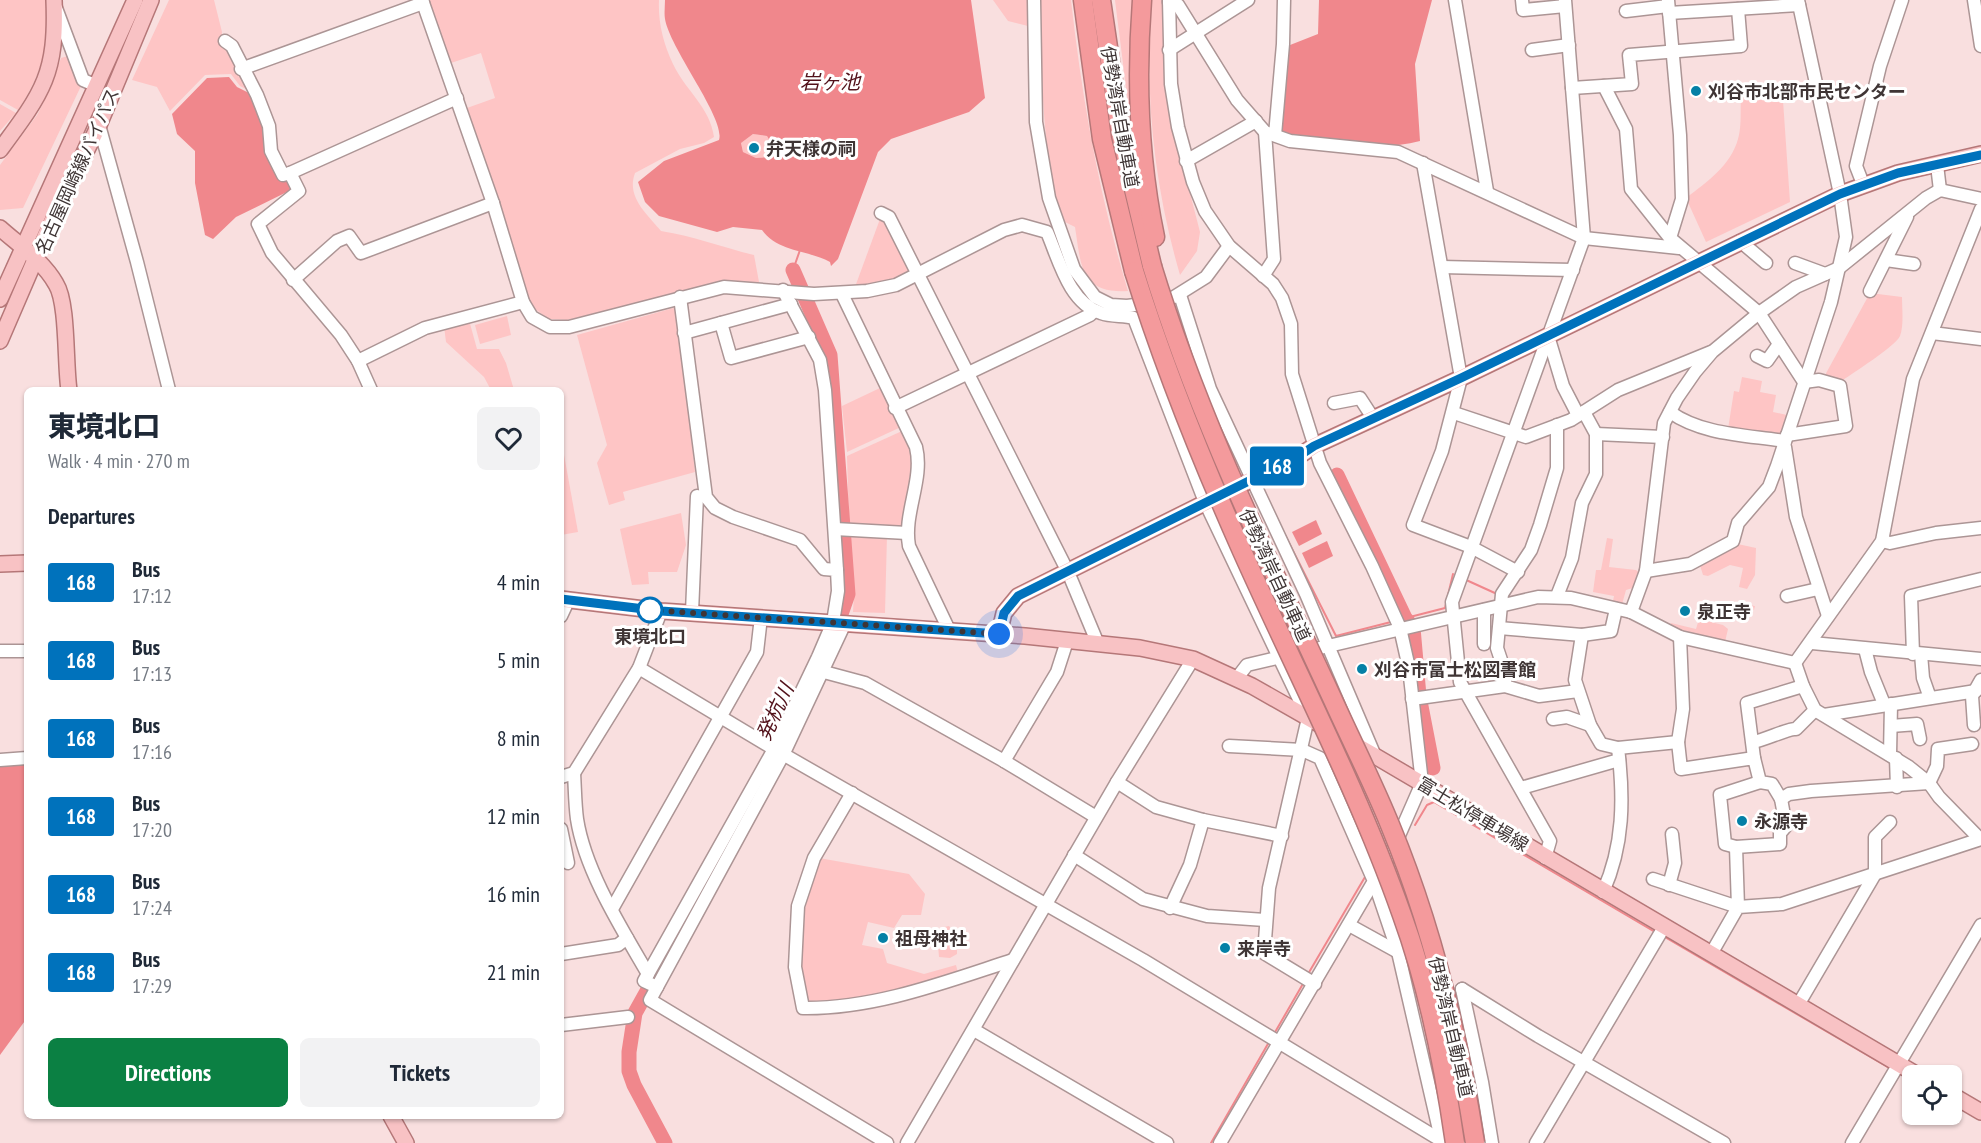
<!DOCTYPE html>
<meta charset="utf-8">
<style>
:root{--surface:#fff;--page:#f2f2f3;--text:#1f2937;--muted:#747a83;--accent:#0b8043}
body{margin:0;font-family:"PT Sans Narrow","Noto Sans JP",sans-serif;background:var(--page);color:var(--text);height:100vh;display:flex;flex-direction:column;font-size:22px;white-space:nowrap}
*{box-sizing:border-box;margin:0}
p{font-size:20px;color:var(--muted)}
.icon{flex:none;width:33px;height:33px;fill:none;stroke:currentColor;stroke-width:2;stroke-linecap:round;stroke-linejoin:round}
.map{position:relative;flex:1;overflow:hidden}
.sheet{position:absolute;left:24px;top:387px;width:540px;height:732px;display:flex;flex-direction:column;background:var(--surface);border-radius:9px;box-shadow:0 2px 4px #0004}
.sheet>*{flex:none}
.badge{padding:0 12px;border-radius:4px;font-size:21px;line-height:39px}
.buttons{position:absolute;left:1902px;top:1065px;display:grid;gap:12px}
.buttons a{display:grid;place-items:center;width:60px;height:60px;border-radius:9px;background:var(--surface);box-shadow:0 2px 4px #0004;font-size:30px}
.you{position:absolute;width:30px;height:30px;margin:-15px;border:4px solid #fff;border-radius:50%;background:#1a73e8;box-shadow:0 0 0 9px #1a73e833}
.map>.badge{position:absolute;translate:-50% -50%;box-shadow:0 0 0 3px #fff}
h2{padding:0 24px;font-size:22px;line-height:54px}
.round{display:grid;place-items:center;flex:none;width:63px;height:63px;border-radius:9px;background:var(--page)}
.head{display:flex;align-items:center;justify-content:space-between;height:102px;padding:0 24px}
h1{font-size:28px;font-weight:800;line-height:45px}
.action{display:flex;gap:12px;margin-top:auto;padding:12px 24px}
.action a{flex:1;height:69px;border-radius:9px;background:var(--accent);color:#fff;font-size:24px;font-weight:800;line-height:69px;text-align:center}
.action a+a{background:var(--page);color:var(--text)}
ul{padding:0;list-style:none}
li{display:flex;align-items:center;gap:18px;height:78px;padding:0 24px}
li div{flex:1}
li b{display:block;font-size:22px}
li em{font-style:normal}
li .badge{min-width:66px;font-weight:700;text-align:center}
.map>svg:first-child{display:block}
.green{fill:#fec5c5}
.water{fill:#f0878c;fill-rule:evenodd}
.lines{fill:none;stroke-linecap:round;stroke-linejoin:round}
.stream{stroke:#f0878c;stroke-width:2}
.river{stroke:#f0878c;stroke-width:15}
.minor-casing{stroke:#ac9595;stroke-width:15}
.major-casing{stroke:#b57778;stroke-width:18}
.highway-casing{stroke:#b57778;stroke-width:21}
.minor{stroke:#fff;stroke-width:12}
.major{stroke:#f8c2c4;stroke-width:15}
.highway{stroke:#f49a9c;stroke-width:18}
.highway-bridge-casing{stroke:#b57778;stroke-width:21;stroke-linecap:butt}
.highway-bridge{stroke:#f49a9c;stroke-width:18}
.line-casing{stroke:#fff;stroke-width:14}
.line{stroke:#0072bc;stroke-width:9}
.walk{stroke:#3f3535;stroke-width:6;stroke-dasharray:0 10.8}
.poi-dot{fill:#0580a6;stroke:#fff;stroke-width:2}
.stop-dot{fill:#fff;stroke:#0072bc;stroke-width:3}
.labels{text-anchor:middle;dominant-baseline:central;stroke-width:6;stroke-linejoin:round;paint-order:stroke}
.poi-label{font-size:18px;font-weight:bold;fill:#3f3535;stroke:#fff;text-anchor:start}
.street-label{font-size:18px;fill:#3f3535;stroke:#fff}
.stop-label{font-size:18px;font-weight:bold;fill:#3f3535;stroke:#fff}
.water-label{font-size:20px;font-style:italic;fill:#52111a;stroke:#fff}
</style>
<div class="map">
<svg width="1981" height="1143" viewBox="0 0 1981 1143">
<rect width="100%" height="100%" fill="#f9dfdf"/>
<g class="green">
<path d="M0,0H46C48,47 44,70 18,110L0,100Z"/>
<path d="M169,0H214L222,32L221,42L228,48L252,92L240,86L231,74L205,75L170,111L157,87L132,80Z"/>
<path d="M428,0H659C658,22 663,43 673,64C685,90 710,107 714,137L704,143L680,149L635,173C626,197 647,214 661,231C694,236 721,247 754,255L759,282H724L567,320L549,319L532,307L467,108L495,98L481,53L451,63Z"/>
<path d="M993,0H1027L1028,26L1008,21Z"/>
<path d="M1039,0H1071C1082,99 1099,195 1128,291C1080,294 1081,265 1075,227L1063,221C1040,150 1043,74 1039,0Z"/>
<path d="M1115,0H1136L1139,156L1129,111Z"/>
<path d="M1152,0H1164V75L1169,112L1200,232L1197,251L1180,275C1154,185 1144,94 1152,0Z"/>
<path d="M68,56L81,86L23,208L0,210V165L37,115L50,90L61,58Z"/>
<path d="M1782,86L1790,202L1706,242L1686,198C1707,182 1731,165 1738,139C1742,126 1740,109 1741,96Z"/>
<path d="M0,104L16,113L0,131Z"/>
<path d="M753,134L767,136L776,151L770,157L756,158L743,152L741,143Z"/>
<path d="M880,219L886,220L911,271L894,279L855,287Z"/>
<path d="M1870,293L1902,297C1902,309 1904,325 1900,336C1895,347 1852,373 1839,383L1824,377Z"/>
<path d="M677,307L695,472L623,492L625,500L609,505L597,463L607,445L577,335Z"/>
<path d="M507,316L511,335L480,344L475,325Z"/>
<path d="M469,320L477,349H499L506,363L514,390H491L484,377L446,342L444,326Z"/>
<path d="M1742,377L1762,381L1760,392L1776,395L1773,412L1787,415L1782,438L1728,429L1734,391L1739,392Z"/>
<path d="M880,388L901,427L847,452L842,406Z"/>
<path d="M902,431L916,457L904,529L849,525L847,456Z"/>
<path d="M561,438L578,532L561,535Z"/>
<path d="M681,513L686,545L677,572H648L649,584L632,585L620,529Z"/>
<path d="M849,533L887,535L885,613L853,612L854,595Z"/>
<path d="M1607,538L1613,539L1609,567L1636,570L1641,574L1636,587L1626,590L1621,608L1612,606L1614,596L1593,592L1596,570H1601Z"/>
<path d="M1733,543L1756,548L1755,575L1747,589L1739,587L1743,568L1730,565L1708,576L1703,575L1699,562Z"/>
<path d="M1748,605L1755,606L1754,610L1746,614L1745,622L1738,621L1739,612Z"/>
<path d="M1699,619L1723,625L1728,629L1724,646L1669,629L1671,623L1696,629Z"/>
<path d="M819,858L909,874L925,894L921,915H902L894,928L868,922L862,945L883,949L887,963L924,974L956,965L958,973C909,987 859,1004 808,1003C795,946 801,913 819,858Z"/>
<path d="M949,926L957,937V954L950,958L939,957L937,933L940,928Z"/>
</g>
<g class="water">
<path d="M665,0H971L985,98L969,112L891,139L878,152L838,259L831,266L830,262C809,250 777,252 762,230L733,227L717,232L659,216L645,202L638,182L664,161L719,140C726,119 670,49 665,19C664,13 665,6 665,0ZM753,134L767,136L776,151L770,157L756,158L743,152L741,143Z"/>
<path d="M1319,0H1432L1415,64L1420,141C1378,152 1333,141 1290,136L1279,130L1285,47L1318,34Z"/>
<path d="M229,77L237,87L253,95L282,180L290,181L293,189L236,217L213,239L205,235L195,183V151L177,134L172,114L207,78Z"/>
<path d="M1316,520L1322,534L1299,546L1292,532Z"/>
<path d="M1327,541L1333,556L1309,568L1302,553Z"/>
<path d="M27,764V1018L0,1055V766Z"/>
</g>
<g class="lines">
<g class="stream">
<path d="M793,270L800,250"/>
<path d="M1284,533L1336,636L1391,622"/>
<path d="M1464,579L1497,594"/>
<path d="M1402,619L1445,608L1453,574"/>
<path d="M1415,825L1427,805L1434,802L1655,932"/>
<path d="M1663,936L1891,1069"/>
<path d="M1308,974L1365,877"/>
<path d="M1274,1034L1304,982"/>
<path d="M1211,1143L1269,1042"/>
</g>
<g class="river">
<path d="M793,270L830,355L848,594L834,634"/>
<path d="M1337,475L1405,618L1413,628L1419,696L1433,768"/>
<path d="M665,1143L634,1085L629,1071V1052L635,1013L674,943"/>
</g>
<g class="minor-casing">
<g id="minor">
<path d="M422,0L493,203L523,302L532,317L550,327H569L724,287L814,294L867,291L896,285L1004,230L1022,225L1047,232C1059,260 1069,303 1101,313C1112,317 1123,315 1134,318L1205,502L1308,718L1269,888L1264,953L1315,984"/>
<path d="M1034,0L1036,122L1049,198L1074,269L1095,297L1111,305L1127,306L1151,303"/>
<path d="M1169,0L1171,84L1178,127L1193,182L1205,211L1229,246L1273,284L1282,298L1291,324L1292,374L1320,463L1372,566L1400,628L1409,668L1422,783L1390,856L1374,881L1398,952L1442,1143"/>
<path d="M1455,0L1487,191"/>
<path d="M1522,0L1523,10L1565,6"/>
<path d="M1668,0L1680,135L1682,199L1670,238L1759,313L1804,382L1819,380L1840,386L1846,426L1787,435"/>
<path d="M1974,0L1981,46"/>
<path d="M1169,2L1178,5L1237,100L1265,132L1290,141L1398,152L1584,238L1679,248"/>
<path d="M56,8L83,80L97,86"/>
<path d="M1626,11L1668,6"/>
<path d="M1669,13L1799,5"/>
<path d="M225,41L232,46L257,95L269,126L271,151L283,175L290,173L299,191L258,224L272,253L341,335L358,361L371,390"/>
<path d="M1169,50L1248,0"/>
<path d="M1532,50L1569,45"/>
<path d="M241,69L423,3"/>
<path d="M1604,86L1626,129L1631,189L1670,238"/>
<path d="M1572,88L1632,84L1629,55L1741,46L1738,9"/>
<path d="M99,125L137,262L169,390"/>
<path d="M1275,135L1283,44L1284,0"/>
<path d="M1186,161L1256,121"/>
<path d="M1423,163L1461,378L1442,451L1413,525L1471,547L1518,572"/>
<path d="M1937,165L1940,190"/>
<path d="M290,173L457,98"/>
<path d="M1863,184L1856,166L1880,66L1902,0"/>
<path d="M881,213L889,217L1068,572L1098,644"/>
<path d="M1740,241L1766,263"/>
<path d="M1886,260L1914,264"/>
<path d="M1795,263L1825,274"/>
<path d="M1442,267L1573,270"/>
<path d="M1263,276L1274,259L1265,132"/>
<path d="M293,280L337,241L349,236L361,253L493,203"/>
<path d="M783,290L820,360L825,390L837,570"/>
<path d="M1870,291L1907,217"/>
<path d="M842,294L916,447C924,480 903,513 909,546L949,630"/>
<path d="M1180,295L1210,389L1306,594L1375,756"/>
<path d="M1174,297L1206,277L1229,246"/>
<path d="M721,323L731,358L809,337"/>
<path d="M684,333L791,304"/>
<path d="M1932,333L1981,339"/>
<path d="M1548,336L1563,386L1578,415"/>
<path d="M1757,356L1767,361L1779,344"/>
<path d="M358,361L425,328L523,302"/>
<path d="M1334,403L1360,398L1373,418"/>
<path d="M895,408L1090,315L1094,311"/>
<path d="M1670,412C1702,435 1747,435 1785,441"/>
<path d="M1454,413L1526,437L1571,420L1618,390L1711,352"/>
<path d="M1596,434L1663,437"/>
<path d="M1785,447L1796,517L1828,616"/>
<path d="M835,529L907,533"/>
<path d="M1882,541L1890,543L1936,533L1981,528"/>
<path d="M1646,571L1690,564L1733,541L1738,523L1769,487L1777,466L1831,302L1846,237L1840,194L1798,0"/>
<path d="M1557,596L1572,558L1582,503L1596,474V434L1584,412"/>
<path d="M1787,596L1818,589"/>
<path d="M1484,610V644"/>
<path d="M692,612L697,496"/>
<path d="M1631,612L1646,571L1664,423L1677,398L1695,372L1712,352L1759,313L1796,287L1839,268L1926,198L1940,190L1981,199"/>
<path d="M561,616L568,601"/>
<path d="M845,623L783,755L650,1000L887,1143"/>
<path d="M1499,628L1582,635L1611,631L1616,609"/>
<path d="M1582,635L1575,680L1590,725L1601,744L1618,748"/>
<path d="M1680,637L1683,709L1678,742L1681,769L1754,758L1760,782L1772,784L1781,799L1789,794L1811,791L1929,783"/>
<path d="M1812,643L1981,659"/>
<path d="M1865,649L1871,672L1884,704"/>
<path d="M0,651H27"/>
<path d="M1913,654L1911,596L1981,579"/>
<path d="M1921,654L1923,678L1930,698"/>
<path d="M1795,663L1803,686L1815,710L1909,767L1929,783L1939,797L1980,839"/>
<path d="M639,668L774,749L1143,960L1442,1141"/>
<path d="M824,672L865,683L1004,761L1096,817"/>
<path d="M1237,678L1247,665L1538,597L1571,598L1631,612L1680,637L1795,663L1882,541L1913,379L1981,209"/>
<path d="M1505,686V672L1497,648L1502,594L1531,550L1540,525L1557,468V425"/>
<path d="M1412,699L1505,686L1539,696L1578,691"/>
<path d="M1824,715L1976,691"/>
<path d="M1553,719L1567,717L1590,725"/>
<path d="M1974,725L1972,696L1981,680"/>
<path d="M1891,726L1917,724L1920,739"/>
<path d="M1753,742C1765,740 1789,728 1796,729L1815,710"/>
<path d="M1890,755L1891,704"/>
<path d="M1754,758L1747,703L1803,686"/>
<path d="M1896,758L1897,787"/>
<path d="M0,760L27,758"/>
<path d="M1004,761L1057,672L1067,641"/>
<path d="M574,773C575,789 575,804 577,819C585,871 622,929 648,974"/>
<path d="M561,777L574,773L639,668L661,611"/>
<path d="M1117,782L1156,807L1203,820L1282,836"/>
<path d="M1760,782L1720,795L1725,844L1736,847L1780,844V833L1786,826L1781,799"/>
<path d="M1929,783L1937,766L1938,749L1972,744"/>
<path d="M1521,788L1619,760"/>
<path d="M852,793L814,858L798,906L795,967L803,1008C875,1009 945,982 1013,960"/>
<path d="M561,829L568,863"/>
<path d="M1074,855L1143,899L1207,916L1265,920"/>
<path d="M1545,858L1550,841L1460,682L1452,602L1584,238L1565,0"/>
<path d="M1653,879L1738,907L1736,847"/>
<path d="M1669,885L1675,863L1672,834"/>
<path d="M1603,892C1624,845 1624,798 1618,748L1678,742"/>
<path d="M1170,908L1190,865L1203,820"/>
<path d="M612,909L757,652L761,617"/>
<path d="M1349,925L1398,952"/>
<path d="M561,954L618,945L627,938"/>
<path d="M1711,954L1738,907L1782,904L1981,839"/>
<path d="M657,987L644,981L774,749L818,657L833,622L838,591L837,570L824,569L800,540L733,517L715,508L706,497L680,297"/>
<path d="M1462,989L1538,1036L1724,1143"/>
<path d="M1462,989L1482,1082L1492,1143"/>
<path d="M1798,1005L1875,874V837L1890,822"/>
<path d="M561,1025L628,1017"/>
<path d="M974,1030L1167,1143"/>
<path d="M907,1143L1117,782L1193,659"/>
<path d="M1220,1143L1374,881L1320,758L1302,750L1229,746"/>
<path d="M1536,1143L1664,927"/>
<path d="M1852,1143L1981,925"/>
</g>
</g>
<g class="major-casing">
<g id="major">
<path d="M0,150C43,92 57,74 54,0"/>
<path d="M0,228C19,245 43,261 56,284C68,303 65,364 69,390"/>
<path d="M0,299L135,0"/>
<path d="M0,341L50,225L99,125L151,0"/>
<path d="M0,564L27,563"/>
<path d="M561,599L661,611L1025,636L1140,648L1193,659L1252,686L1375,756L1919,1076"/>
<path d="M999,634L1004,613L1018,596L1299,456L1314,446L1461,378L1840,194L1898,173L1981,154"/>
<path d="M1952,1095L1981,1112"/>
<path d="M391,1116L406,1143"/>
</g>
</g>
<g class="highway-casing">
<g id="highway">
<path d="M1083,0L1102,139L1134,271"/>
<path d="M1101,0L1121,135L1152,266"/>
<path d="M1142,0C1136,78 1139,160 1155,237"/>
</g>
</g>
<use href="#minor" class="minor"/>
<use href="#major" class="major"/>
<use href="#highway" class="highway"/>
<g class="highway-bridge-casing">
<g id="highway-bridge">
<path d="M1152,266C1198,417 1267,557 1333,700C1352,742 1373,783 1390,825C1432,926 1458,1034 1475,1143"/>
<path d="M1134,271C1164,367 1201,459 1242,551C1296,672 1358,790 1402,915C1429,989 1444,1066 1455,1143"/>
</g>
</g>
<use href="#highway-bridge" class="highway-bridge"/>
</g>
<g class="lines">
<g class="line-casing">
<path id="line" d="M561,599L661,611L999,634L1004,613L1018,596L1299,456L1314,446L1461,378L1840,194L1898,173L1981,155"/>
</g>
<use href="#line" class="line"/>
<path class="walk" d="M650,610L999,634"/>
</g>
<g class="poi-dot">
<circle cx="1696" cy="91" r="6"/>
<circle cx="754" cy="148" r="6"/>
<circle cx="1685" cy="611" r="6"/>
<circle cx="1362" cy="669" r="6"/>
<circle cx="1742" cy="821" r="6"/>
<circle cx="883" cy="938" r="6"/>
<circle cx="1225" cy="948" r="6"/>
</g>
<circle class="stop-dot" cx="650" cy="610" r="12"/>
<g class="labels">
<g class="poi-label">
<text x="1708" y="91">刈谷市北部市民センター</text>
<text x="766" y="148">弁天様の祠</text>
<text x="1697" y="611">泉正寺</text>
<text x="1374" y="669">刈谷市富士松図書館</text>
<text x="1754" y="821">永源寺</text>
<text x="895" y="938">祖母神社</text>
<text x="1237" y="948">来岸寺</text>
</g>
<g class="street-label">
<text transform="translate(1120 117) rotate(80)">伊勢湾岸自動車道</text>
<text transform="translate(77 171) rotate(-66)">名古屋岡崎線バイパス</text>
<text transform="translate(1275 575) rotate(65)">伊勢湾岸自動車道</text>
<text transform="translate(1473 814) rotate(31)">富士松停車場線</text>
<text transform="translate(1451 1027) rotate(77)">伊勢湾岸自動車道</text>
</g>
<g class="stop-label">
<text x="650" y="636">東境北口</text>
</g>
<g class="water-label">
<text x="830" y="82">岩ヶ池</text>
<text transform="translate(775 712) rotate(-65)">発杭川</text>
</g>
</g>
</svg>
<div class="buttons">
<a><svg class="icon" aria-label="locate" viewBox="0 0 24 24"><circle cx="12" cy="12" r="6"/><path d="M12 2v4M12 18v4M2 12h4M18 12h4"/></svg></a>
</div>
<div class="you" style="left:999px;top:634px"></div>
<b class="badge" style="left:1277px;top:466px;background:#0072bc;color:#fff">168</b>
<section class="sheet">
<div class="head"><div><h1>東境北口</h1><p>Walk · 4 min · 270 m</p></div><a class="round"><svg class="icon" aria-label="heart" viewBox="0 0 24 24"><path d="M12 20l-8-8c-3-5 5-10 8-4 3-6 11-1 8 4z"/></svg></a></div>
<h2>Departures</h2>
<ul>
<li><span class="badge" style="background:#0072bc;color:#fff">168</span><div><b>Bus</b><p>17:12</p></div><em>4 min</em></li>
<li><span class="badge" style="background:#0072bc;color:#fff">168</span><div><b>Bus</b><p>17:13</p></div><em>5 min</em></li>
<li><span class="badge" style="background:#0072bc;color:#fff">168</span><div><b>Bus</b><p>17:16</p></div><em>8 min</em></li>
<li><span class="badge" style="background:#0072bc;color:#fff">168</span><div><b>Bus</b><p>17:20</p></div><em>12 min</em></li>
<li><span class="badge" style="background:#0072bc;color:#fff">168</span><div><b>Bus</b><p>17:24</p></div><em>16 min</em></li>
<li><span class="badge" style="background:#0072bc;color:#fff">168</span><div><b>Bus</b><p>17:29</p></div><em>21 min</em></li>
</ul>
<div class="action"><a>Directions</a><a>Tickets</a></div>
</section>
</div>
